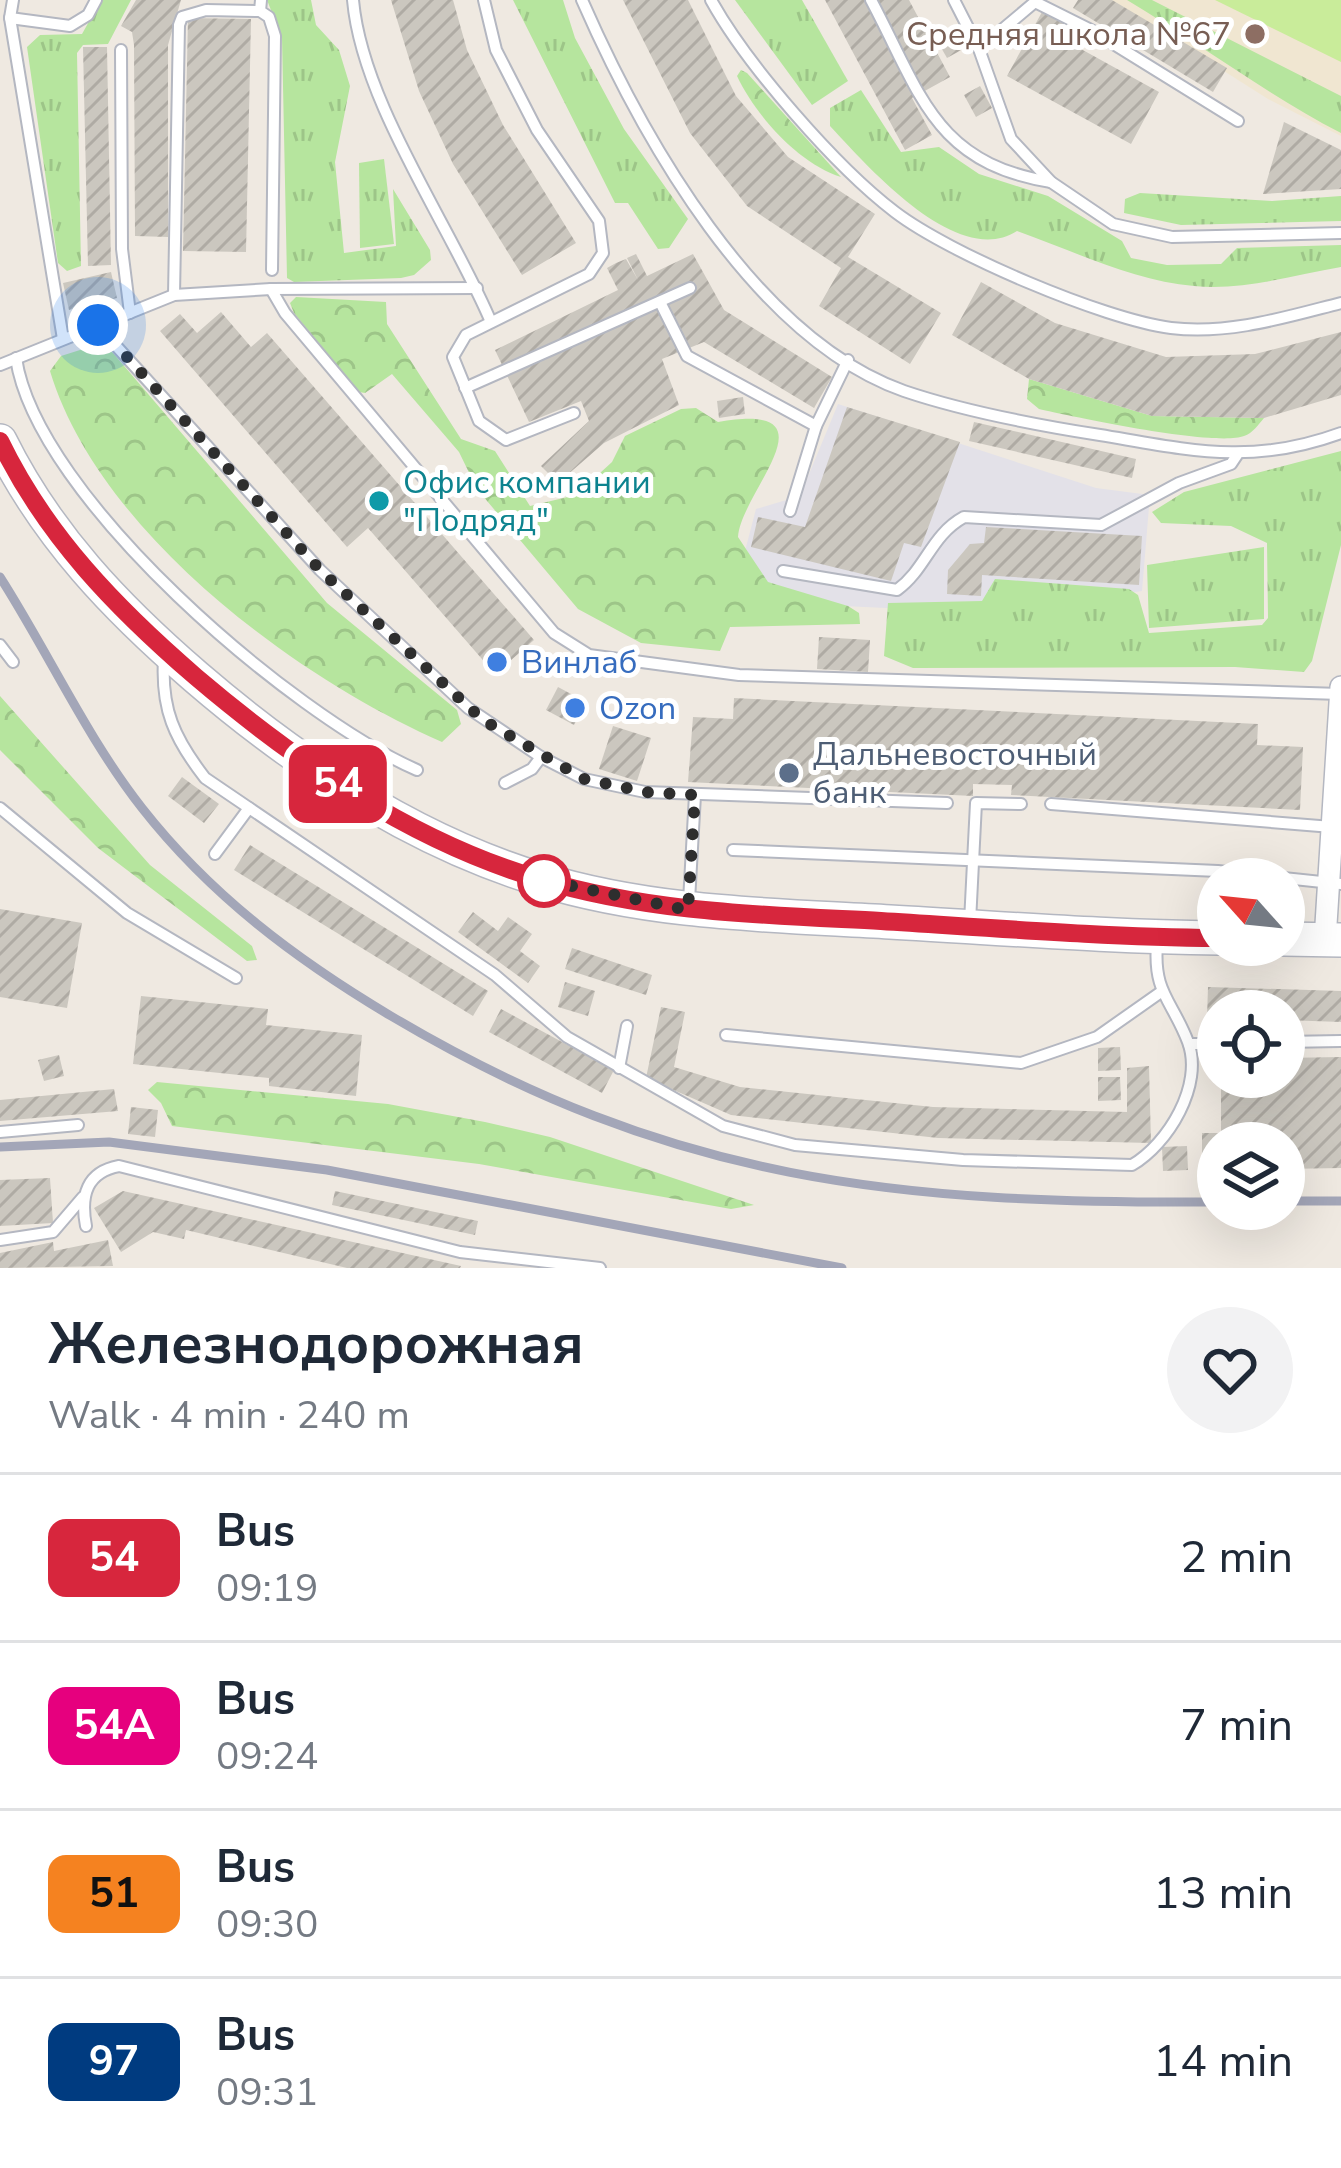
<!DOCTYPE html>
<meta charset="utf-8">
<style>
:root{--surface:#fff;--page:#f2f2f3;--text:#1f2937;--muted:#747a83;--line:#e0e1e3}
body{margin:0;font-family:"Nunito Sans",sans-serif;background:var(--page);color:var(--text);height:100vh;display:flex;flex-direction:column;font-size:45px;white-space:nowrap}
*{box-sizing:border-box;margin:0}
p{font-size:39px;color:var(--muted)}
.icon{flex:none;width:66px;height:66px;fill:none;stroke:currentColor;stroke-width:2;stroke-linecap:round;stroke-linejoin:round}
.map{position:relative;height:1268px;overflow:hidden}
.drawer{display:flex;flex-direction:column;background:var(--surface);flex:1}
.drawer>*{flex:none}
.badge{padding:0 24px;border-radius:18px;font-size:42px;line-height:78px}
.needle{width:78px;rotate:297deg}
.buttons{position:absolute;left:1197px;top:858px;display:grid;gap:24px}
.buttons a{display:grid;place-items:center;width:108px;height:108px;border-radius:50%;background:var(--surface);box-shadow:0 12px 48px #0002;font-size:60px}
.you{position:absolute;width:60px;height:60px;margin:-30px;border:9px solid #fff;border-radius:50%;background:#1a73e8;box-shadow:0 0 0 18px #1a73e833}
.map>.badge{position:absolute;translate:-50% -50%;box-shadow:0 0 0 6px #fff}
.round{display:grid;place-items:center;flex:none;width:126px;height:126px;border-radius:63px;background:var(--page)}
.overview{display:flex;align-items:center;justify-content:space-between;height:204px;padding:0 48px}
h1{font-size:57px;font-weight:700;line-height:90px}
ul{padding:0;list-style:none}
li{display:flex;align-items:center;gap:36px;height:168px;padding:0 48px;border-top:3px solid var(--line)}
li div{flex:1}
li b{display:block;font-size:45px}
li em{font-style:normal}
li .badge{min-width:132px;font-weight:700;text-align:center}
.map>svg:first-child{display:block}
.industrial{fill:#e3e1e8}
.education{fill:#f0e6d1}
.grass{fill:url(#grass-tufts)}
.forest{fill:url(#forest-crowns)}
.pitch{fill:#c9ec9a}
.building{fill:url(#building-hatch)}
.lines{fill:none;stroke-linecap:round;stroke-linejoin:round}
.lane-casing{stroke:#b4b7c1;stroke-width:14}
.street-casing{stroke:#b4b7c1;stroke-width:24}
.secondary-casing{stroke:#b4b7c1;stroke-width:36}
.lane{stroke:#fff;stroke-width:10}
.street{stroke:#fff;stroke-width:21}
.secondary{stroke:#fff;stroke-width:33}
.rail{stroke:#a3a6b8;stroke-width:9}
.line-casing{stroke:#fff;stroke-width:27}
.line{stroke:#d7263d;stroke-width:18}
.walk{stroke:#2e2e2e;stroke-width:12;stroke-dasharray:0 21.6}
.education-dot{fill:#8d6e63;stroke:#fff;stroke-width:4.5}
.culture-dot{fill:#0f9aa8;stroke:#fff;stroke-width:4.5}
.shop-dot{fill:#3f7fe0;stroke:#fff;stroke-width:4.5}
.service-dot{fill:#5c6f8a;stroke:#fff;stroke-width:4.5}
.stop-dot{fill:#fff;stroke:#d7263d;stroke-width:6}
.labels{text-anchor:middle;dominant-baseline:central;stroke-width:10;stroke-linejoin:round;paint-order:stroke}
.education-label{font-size:33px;fill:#785e54;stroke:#fff;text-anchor:end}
.culture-label{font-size:33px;fill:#0d838f;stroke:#fff;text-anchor:start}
.shop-label{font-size:33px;fill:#366cbe;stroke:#fff;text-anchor:start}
.service-label{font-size:33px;fill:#4e5e75;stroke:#fff;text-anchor:start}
</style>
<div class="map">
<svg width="1341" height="1268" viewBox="0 0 1341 1268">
<defs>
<pattern id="grass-tufts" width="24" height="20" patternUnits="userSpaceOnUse" patternTransform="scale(3)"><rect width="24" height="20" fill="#b6e59e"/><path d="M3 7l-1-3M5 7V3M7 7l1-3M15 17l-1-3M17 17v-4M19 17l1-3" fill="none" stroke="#9dc588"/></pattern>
<pattern id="forest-crowns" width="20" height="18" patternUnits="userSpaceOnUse" patternTransform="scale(3)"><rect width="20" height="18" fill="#b6e59e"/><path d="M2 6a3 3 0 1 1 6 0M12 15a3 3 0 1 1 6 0" fill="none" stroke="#9dc588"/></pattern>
<pattern id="building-hatch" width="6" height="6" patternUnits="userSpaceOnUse" patternTransform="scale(3)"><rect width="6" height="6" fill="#cbc7bf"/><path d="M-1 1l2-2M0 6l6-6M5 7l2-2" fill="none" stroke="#afaba4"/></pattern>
</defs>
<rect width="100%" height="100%" fill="#efe9e1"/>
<path class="industrial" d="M838,404L1096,488L1150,495L1142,591L994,613L732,601L756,509L800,496Z"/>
<path class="education" d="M1112,0H1341V136L1268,99Z"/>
<g class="grass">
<path d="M101,0H131L108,44L83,45L77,53L81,266L67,271L58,263L27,47L40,35L82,34Z"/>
<path d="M267,0H311L316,25L339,50L350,86L335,162L344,253L396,246L393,189L430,250L431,260L414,275L401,278L294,282L287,278L282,38Z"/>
<path d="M513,0H563L575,38L624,129L688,219L669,248L658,249L628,203H615Z"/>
<path d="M735,0H802L848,81L812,105Z"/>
<path d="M1127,0H1152L1341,96V133C1266,94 1199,43 1127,0Z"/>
<path d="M861,90L901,152L939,147L979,174L1048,196L1122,241L1131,258L1167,265L1221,264L1237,248L1341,245V267C1294,275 1242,291 1194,286C1133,281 1074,251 1017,231C958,269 870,169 830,126V108Z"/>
<path d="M384,159L394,244L360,248L359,163Z"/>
<path d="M1140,193L1272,201L1341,196V221L1181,225L1124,213L1125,199Z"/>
<path d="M1341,451V545L1312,661L1304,672L1235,667L913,668L884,656L888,603L982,601L995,579L1129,589L1138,595L1149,633L1262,625L1268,618L1267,543L1231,526L1161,523L1152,512L1184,492Z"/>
<path d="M1264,547V619L1149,628L1147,565Z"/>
</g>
<g class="forest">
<path d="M741,70L747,73L841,177C799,164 756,116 737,76Z"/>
<path d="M296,297L386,302L387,324L461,439L495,451L530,506L576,495L612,462L625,436L681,409L696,408L718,422C840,401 741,491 738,537L768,582L848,606L859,613L860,624L730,627L720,651L641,643L578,609L477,489L459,452L392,374L365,393L359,392L294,313L290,303Z"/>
<path d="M99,344L113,353L327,603L457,710L461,724L442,742C295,678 98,531 50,371L61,356Z"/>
<path d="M1029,379L1152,416L1264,418C1258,425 1253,433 1244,436C1216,447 1074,417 1039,409L1027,399Z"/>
<path d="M0,696L150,865L252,946L257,960L247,961L98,848L0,750Z"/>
<path d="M157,1082L388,1104L485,1122L550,1137L754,1205L731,1209L479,1164L172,1126L161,1103L148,1090Z"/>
</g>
<path class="pitch" d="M1215,0H1341V62Z"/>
<g class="building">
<path d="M136,0H181L168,45V237L135,236L134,45L132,32L121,26Z"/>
<path d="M391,0H453L467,50L503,125L576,243L522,275L453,164L419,91Z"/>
<path d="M623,0H688L736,96L788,157L875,214L848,257L941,313L910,364L819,306L841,268L747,206L690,133Z"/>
<path d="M825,0H909L950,77L912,98L932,135L905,150Z"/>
<path d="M1078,0H1112L1227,68L1213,92L1073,8Z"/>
<path d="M1042,12L1068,26L1061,38L1159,92L1131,144L1007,76Z"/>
<path d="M188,18L251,19L246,252L183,251Z"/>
<path d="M951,27L963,49L947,58L935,37Z"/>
<path d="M83,47H107L111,265L88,266Z"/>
<path d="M980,86L992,108L976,117L964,95Z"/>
<path d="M1284,122L1341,150V189L1263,194Z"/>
<path d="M636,254L647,276L693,254L724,310L832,377L814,408L704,342L662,359L679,405L604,443L558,483L541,466L589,421L581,401L529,422L495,350L618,290L607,268L616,263L626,259L638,280L627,258Z"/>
<path d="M111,272L117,298L69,310L63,283Z"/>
<path d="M981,282L1055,323L1166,357L1255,354L1341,332V395L1264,418L1152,416L1029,379L952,335Z"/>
<path d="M221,312L251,347L267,333L534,640L495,674L368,528L347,547L160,331L180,314L197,333Z"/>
<path d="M743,397L745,414L719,418L717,401Z"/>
<path d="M847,407L960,442L921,547L904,543L891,581L751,547L758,517L805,527Z"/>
<path d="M974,422L1136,459L1132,478L969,441Z"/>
<path d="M986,527L1142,536L1139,585L982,575L981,596L947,594L948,570L970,544L984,543Z"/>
<path d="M819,637L870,640L868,672L817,669Z"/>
<path d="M558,687L586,702L574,725L546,710Z"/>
<path d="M734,698L1258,724L1257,745L1303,747L1300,810L1011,795L1012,785L973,784V796L688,782L693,717L733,719Z"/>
<path d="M613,726L651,738L637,781L599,769Z"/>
<path d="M182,777L219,804L204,823L168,796Z"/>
<path d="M250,845L488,991L473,1016L234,870Z"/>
<path d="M0,909L82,923L67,1008L0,997Z"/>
<path d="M473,912L498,931L508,917L532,934L520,951L540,966L528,983L458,932Z"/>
<path d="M572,948L652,975L646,995L565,969Z"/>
<path d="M565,982L595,991L588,1016L558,1007Z"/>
<path d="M1208,987L1341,991V1022L1284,1020V1011H1218V1018H1207Z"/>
<path d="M141,996L268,1009L266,1025L362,1035L356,1096L269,1086V1078L133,1064Z"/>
<path d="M661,1007L685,1012L674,1067L740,1087L933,1107L1127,1112V1068L1149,1066L1151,1143L938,1138L731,1115L646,1078Z"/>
<path d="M501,1009L614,1070L602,1093L489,1032Z"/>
<path d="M1120,1047L1121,1070L1098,1071V1048Z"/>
<path d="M59,1055L64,1076L44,1081L38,1060Z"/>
<path d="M1341,1057V1168L1284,1169V1143H1218V1170H1202V1133H1221V1077H1284V1058Z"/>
<path d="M1098,1077H1120L1121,1100L1098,1101Z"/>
<path d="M114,1089L118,1111L0,1121V1100Z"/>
<path d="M131,1107L158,1110L155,1137L128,1134Z"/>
<path d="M1187,1146L1188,1170L1163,1171L1162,1147Z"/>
<path d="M50,1178L53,1223L0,1226V1180Z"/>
<path d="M123,1191L461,1266L460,1268H347L186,1230L184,1239L153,1232L121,1252L94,1208Z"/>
<path d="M335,1191L478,1221L475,1235L332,1205Z"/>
<path d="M108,1240L113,1266L0,1268V1253L53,1242L54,1251Z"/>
</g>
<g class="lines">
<g class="lane-casing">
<g id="lane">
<path d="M13,0L10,18L63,339"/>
<path d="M261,0L260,11L269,17L275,36L272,270"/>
<path d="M353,0C362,103 450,225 491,322"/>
<path d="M484,0L496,50L537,130L599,221L603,253L589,274L466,335L453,357L479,421L506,440L574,413"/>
<path d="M582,0C642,137 754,338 904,391C966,412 1036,425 1100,435C1190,450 1251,466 1341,433"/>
<path d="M711,0C747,65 836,167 895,212C950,254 1103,319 1171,328C1229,335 1286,317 1341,303"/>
<path d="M871,0C921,94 934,163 1051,182"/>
<path d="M954,0L979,49L1011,139L1051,182L1113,224L1172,237L1341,233"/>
<path d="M10,18L70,26L88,15L96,0"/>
<path d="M979,49L1035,2L1091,30L1238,121"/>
<path d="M121,50L122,249L130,313"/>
<path d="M271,289L285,313L554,633L589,655L739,675L1340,694"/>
<path d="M174,295L179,25L182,17L206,10L260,11"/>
<path d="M660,302L687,356L816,426"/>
<path d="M97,325L320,570L468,708L541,757L584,779L645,792L947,803"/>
<path d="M16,358C36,497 293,716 417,770"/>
<path d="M0,365L174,295L271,289L477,288"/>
<path d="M465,388L690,288"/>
<path d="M790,511L816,426L848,360"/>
<path d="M783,571L897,590C926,569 931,535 964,517L1101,525L1179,483L1231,464L1237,455"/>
<path d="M0,645L13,662"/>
<path d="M164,659C161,709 174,738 205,778L495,975L567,1037L723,1126L795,1145L963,1160L1132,1165C1168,1144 1204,1085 1188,1042C1172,1000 1153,993 1157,944"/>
<path d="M505,783L532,769L541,757"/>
<path d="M1051,804L1332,827"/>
<path d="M0,808L127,913L236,978"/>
<path d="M733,850L1218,871L1341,884"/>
<path d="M215,854L249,808"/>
<path d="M689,901L695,795"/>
<path d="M970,922L976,803L1021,804"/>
<path d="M726,1035L1021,1063L1097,1037L1161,992"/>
<path d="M1284,1042L1341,1041"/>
<path d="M1189,1044H1218"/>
<path d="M619,1068L627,1026"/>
<path d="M0,1132L78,1125"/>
<path d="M86,1226C80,1195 87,1172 119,1166L460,1252L600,1268"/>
<path d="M0,1240L53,1232L83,1197"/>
</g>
</g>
<g class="street-casing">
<path id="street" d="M1325,940L1341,687"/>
</g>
<g class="secondary-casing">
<g id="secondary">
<path d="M0,441C47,536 116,608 196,677C296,763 411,840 539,879C652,914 773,915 890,922C1000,928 1109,937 1218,938"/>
<path d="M1284,939L1341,940"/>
</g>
</g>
<use href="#lane" class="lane"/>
<use href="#street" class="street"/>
<use href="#secondary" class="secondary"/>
<g class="rail">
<path d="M0,577C48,652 87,738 142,808C211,896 297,960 391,1016C672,1183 899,1204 1218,1202"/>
<path d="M0,1147L109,1142L327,1170L842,1268"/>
<path d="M1284,1201H1341"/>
</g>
</g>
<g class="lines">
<g class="line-casing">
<path id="line" d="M0,441C46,536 116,608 196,677C296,762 411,841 539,879C650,913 767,915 881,921C994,928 1106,937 1218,938"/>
</g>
<use href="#line" class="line"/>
<path class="walk" d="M98,325L320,570L483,720L584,779L645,792L695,795L688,910L538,879L544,881"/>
</g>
<circle class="education-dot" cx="1255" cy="34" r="12"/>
<circle class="culture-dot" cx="379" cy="501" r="12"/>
<g class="shop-dot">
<circle cx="497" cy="662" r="12"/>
<circle cx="575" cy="708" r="12"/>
</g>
<circle class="service-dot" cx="789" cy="773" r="12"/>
<circle class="stop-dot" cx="544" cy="881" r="24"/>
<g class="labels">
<g class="education-label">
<text x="1231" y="34">Средняя школа №67</text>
</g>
<g class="culture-label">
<text x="403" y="482">Офис компании<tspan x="403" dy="38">"Подряд"</tspan></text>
</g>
<g class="shop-label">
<text x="521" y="662">Винлаб</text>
<text x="599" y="708">Ozon</text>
</g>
<g class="service-label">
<text x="813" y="754">Дальневосточный<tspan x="813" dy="38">банк</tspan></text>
</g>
</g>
</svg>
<div class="buttons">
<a><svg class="needle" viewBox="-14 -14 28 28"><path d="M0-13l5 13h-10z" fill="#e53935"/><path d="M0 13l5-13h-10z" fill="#747a83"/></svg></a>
<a><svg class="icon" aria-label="locate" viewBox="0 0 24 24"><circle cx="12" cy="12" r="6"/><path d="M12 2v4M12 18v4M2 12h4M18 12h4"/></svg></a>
<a><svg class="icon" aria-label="layers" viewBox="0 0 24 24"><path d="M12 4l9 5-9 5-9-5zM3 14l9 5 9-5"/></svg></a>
</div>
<div class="you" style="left:98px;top:325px"></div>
<b class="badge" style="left:338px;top:784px;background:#d7263d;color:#fff">54</b>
</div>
<section class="drawer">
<div class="overview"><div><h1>Железнодорожная</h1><p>Walk · 4 min · 240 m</p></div><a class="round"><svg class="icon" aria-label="heart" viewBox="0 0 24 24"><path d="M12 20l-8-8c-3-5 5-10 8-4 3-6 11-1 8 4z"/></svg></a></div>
<ul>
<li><span class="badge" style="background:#d7263d;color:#fff">54</span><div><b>Bus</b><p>09:19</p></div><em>2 min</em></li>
<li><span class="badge" style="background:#e6007e;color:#fff">54А</span><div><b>Bus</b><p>09:24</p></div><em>7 min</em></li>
<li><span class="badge" style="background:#f58220;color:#111">51</span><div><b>Bus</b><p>09:30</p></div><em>13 min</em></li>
<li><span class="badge" style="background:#003b80;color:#fff">97</span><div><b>Bus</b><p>09:31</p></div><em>14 min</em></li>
</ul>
</section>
